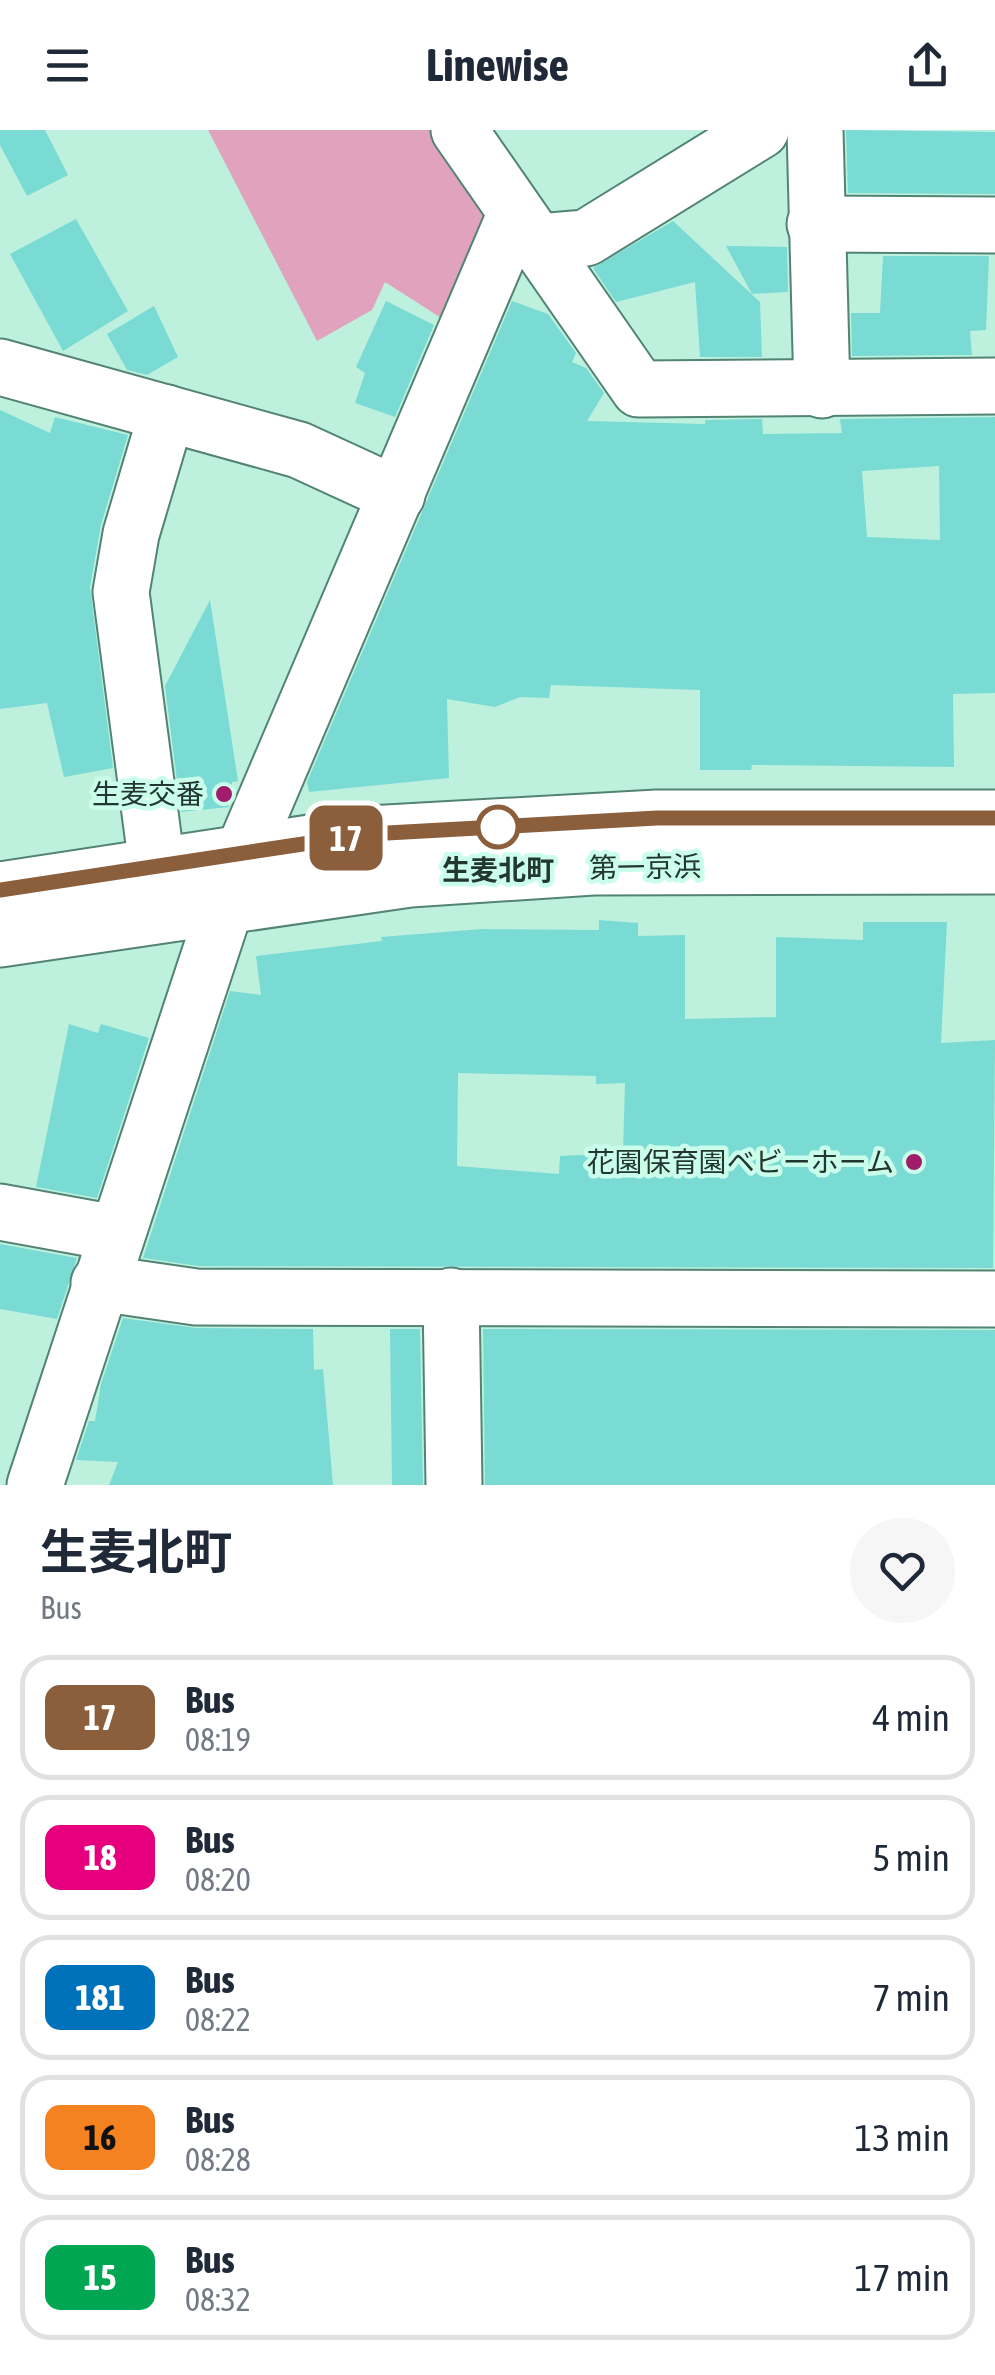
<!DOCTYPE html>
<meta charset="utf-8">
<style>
:root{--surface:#fff;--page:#f6f6f7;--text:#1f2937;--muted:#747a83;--line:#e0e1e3}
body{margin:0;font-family:"Asap Condensed","Noto Sans JP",sans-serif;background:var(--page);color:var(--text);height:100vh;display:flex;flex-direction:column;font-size:38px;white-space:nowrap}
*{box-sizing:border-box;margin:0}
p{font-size:32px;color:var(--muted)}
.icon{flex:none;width:55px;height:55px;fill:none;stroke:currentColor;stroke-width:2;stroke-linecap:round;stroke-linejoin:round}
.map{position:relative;height:1355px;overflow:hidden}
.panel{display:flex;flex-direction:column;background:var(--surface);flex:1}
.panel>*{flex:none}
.badge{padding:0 20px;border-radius:15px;font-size:35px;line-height:65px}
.map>.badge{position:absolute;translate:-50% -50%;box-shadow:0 0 0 5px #fff}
.round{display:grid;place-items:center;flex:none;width:105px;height:105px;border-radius:52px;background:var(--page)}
.headline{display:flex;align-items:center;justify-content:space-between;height:170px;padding:0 40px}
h1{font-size:48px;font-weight:700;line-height:75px}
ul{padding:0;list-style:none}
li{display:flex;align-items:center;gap:30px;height:125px;margin:0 20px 15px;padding:0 20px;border:5px solid var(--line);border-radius:30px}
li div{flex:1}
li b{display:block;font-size:38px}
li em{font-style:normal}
li .badge{min-width:110px;font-weight:700;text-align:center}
header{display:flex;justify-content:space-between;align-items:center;height:130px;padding:0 40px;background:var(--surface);font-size:45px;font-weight:700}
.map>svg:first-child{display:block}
.green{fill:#e1a2be}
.building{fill:#7adad4;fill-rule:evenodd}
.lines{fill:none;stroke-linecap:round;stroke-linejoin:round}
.minor-casing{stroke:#528373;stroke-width:59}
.highway-casing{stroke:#528373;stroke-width:59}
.minor{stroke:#fff;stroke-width:55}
.highway{stroke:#fff;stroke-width:55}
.line-casing{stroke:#fff;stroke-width:22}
.line{stroke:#8b5e3c;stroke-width:15}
.poi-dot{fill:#a11c6a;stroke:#cafeeb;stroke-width:4}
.stop-dot{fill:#fff;stroke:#8b5e3c;stroke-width:5}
.labels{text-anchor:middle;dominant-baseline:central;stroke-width:9;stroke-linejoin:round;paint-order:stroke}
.poi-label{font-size:28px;fill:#22372f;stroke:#cafeeb;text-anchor:end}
.street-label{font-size:28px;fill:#22372f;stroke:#cafeeb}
.stop-label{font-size:28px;font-weight:bold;fill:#22372f;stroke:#cafeeb}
</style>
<header><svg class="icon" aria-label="menu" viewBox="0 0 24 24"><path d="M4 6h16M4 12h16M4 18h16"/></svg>Linewise<svg class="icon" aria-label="share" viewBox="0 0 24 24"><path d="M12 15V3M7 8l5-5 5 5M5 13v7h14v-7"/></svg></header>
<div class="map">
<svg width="995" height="1355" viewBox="0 0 995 1355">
<rect width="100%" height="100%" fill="#bdf1de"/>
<path class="green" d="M208,0H440L496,86L449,193L385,152L372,180L317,211Z"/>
<g class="building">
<path d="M0,0H45L68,45L27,66L0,15Z"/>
<path d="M846,0L995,2V64L848,63Z"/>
<path d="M76,89L128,181L63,221L10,124Z"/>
<path d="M673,91L760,172L762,227H700L695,152L616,172L593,138Z"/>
<path d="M726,116L787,117L788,162L752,164Z"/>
<path d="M883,126H989L986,200L970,201L972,225L852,226L851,183H880Z"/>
<path d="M386,171L434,195L395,287L355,273L365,243L356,237Z"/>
<path d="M512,171L548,184L576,223L572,232L586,238L604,263L587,291L705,294V290L762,289L763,304L842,303L840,289L995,287V563L953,564L954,637L752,635L751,640H700V560L551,555L549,568L520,567L495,577L447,569L449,648L309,662L307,652ZM939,336L940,410L867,407L862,341Z"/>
<path d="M154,176L178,227L147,245L127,240L107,204Z"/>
<path d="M0,280L50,303L55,287L128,305L101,395L90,457L113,638L64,647L47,573L0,579Z"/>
<path d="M210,470L238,651L232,652L229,677L181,682L165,556Z"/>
<path d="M599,790L638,793V806L685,805V889L776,887V807L863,810V792H947L941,913L995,910L993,1138L198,1136L143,1128L230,861L261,865L256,826L382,811L381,807L482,799L599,800ZM458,943L596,946V954L625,953L623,1023L560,1026L559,1044L457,1036Z"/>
<path d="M69,894L98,903L101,894L149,908L97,1068L36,1057Z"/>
<path d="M0,1114L77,1128L57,1189L0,1179Z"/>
<path d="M123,1188L196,1198L313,1199L314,1240L323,1239L333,1355H109L118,1332L76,1330L89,1291H95L101,1254Z"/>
<path d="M390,1199H420L423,1355H392Z"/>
<path d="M483,1199L995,1200V1355H485Z"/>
</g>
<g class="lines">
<g class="minor-casing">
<g id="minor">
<path d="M459,0L639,259L995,256"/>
<path d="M815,0L822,260"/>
<path d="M815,94L995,95"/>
<path d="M539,112L586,108L761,0"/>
<path d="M0,237L299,320L397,365"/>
<path d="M157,736L121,462L131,404L167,283"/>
<path d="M0,1082L115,1103"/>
<path d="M99,1153L196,1167L995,1169"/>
<path d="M451,1166L454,1355"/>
<path d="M35,1355L243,723L515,85"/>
</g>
</g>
<g class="highway-casing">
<g id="highway">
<path d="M0,760L369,704L657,688H995"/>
<path d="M0,809L410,749L593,737L995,736"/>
</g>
</g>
<use href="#minor" class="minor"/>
<use href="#highway" class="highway"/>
</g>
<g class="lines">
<g class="line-casing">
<path id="line" d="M0,760L369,704L657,688H995"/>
</g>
<use href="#line" class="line"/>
</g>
<g class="poi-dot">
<circle cx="224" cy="664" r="10"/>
<circle cx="914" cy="1032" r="10"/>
</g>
<circle class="stop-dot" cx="498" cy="697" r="20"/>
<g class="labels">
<g class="poi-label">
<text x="204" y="664">生麦交番</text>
<text x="894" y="1032">花園保育園ベビーホーム</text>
</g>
<g class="street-label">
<text transform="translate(645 737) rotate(-1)">第一京浜</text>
</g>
<g class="stop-label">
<text x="498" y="740">生麦北町</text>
</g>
</g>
</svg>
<b class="badge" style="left:346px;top:708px;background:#8b5e3c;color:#fff">17</b>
</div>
<section class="panel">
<div class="headline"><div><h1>生麦北町</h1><p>Bus</p></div><a class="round"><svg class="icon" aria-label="heart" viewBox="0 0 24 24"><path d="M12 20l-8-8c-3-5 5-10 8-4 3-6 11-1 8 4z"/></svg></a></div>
<ul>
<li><span class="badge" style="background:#8b5e3c;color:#fff">17</span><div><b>Bus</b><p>08:19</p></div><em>4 min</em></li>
<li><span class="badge" style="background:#e6007e;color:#fff">18</span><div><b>Bus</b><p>08:20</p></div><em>5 min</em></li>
<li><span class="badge" style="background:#0072bc;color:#fff">181</span><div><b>Bus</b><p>08:22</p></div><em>7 min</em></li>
<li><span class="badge" style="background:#f58220;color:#111">16</span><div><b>Bus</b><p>08:28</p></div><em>13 min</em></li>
<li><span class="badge" style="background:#00a651;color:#fff">15</span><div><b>Bus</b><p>08:32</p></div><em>17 min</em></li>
</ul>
</section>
